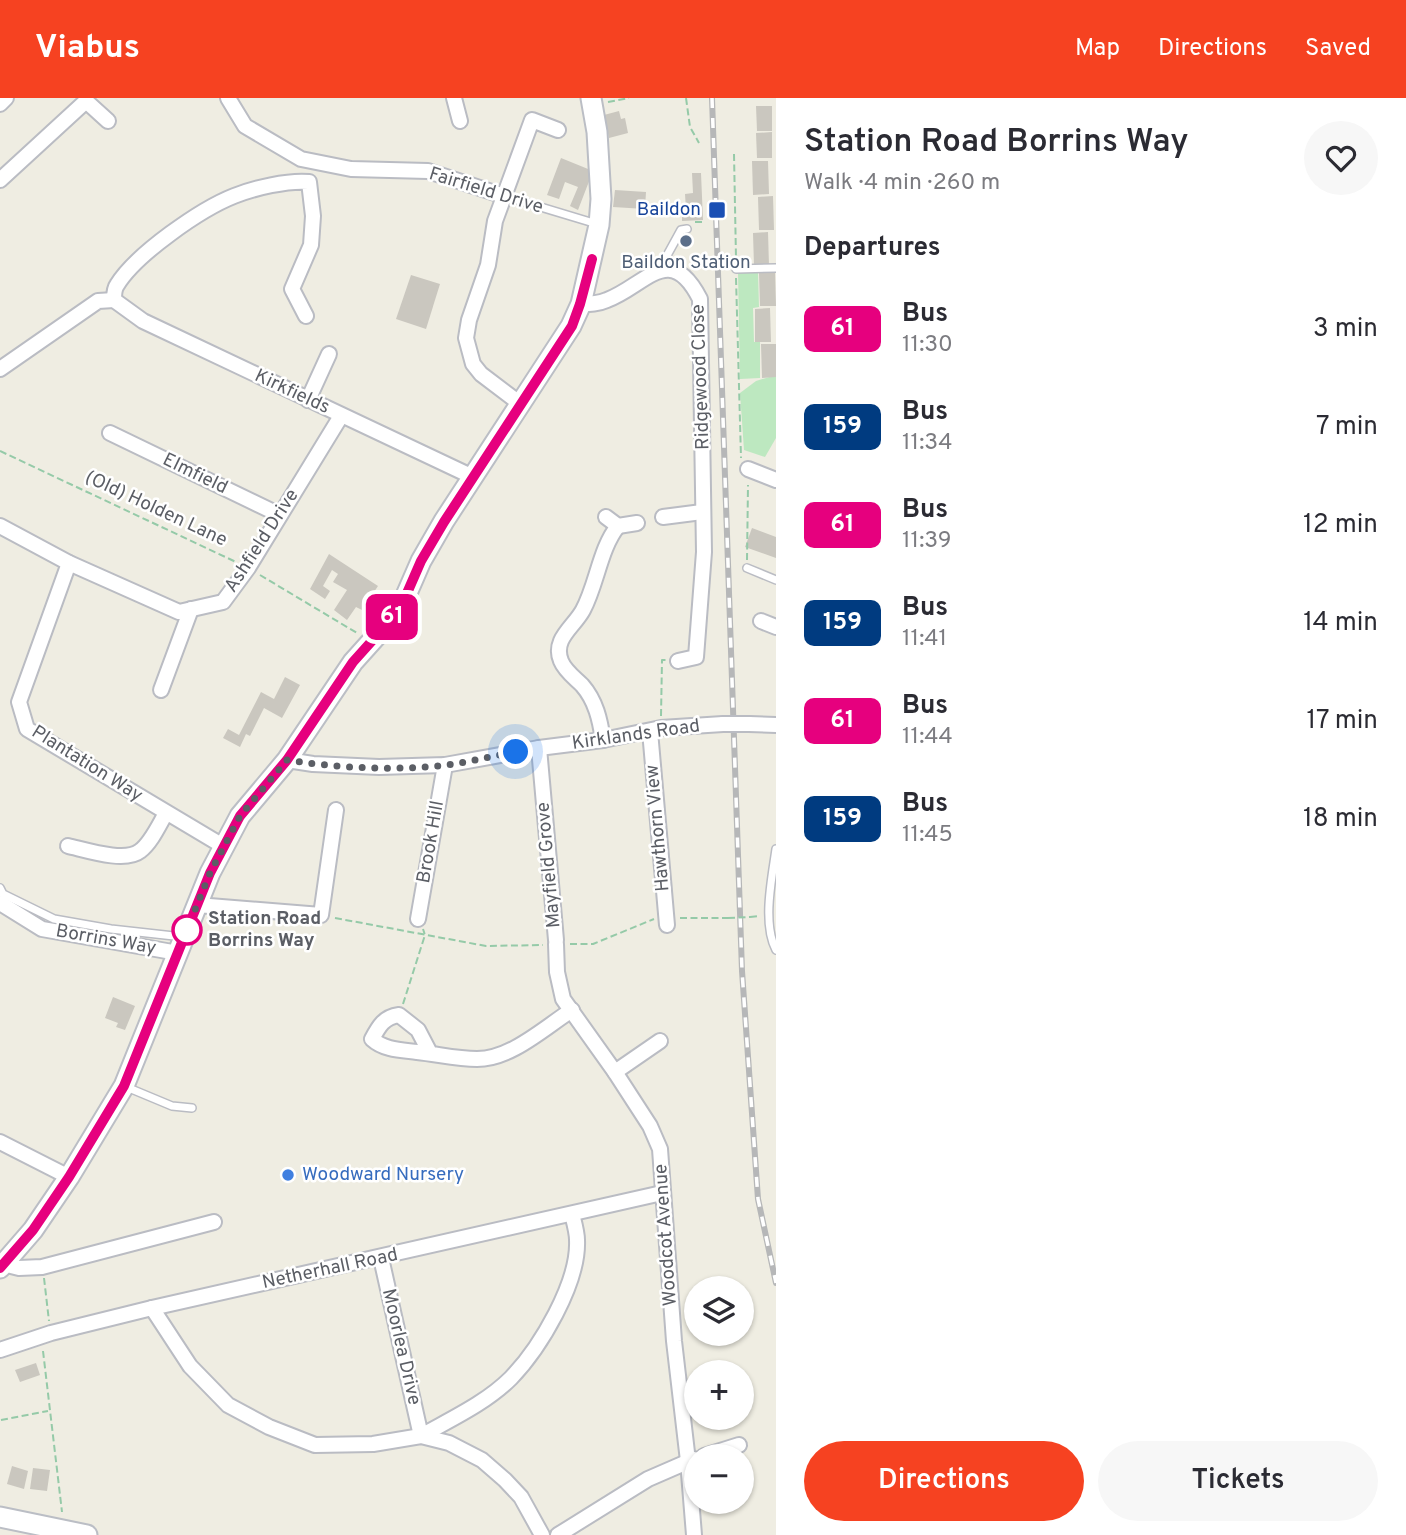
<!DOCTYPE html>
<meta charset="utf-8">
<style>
:root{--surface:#fff;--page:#f7f7f7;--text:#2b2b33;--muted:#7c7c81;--accent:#f64221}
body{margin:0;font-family:Overpass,sans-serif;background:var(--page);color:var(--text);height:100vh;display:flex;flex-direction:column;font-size:26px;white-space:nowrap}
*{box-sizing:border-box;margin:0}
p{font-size:23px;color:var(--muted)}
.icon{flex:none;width:38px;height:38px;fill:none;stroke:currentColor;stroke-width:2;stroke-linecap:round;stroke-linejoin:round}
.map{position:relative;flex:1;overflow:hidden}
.side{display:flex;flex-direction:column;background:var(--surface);width:630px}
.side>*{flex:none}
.badge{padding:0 14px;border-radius:10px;font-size:24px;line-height:46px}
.tools{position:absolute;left:684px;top:1178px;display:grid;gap:14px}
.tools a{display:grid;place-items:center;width:70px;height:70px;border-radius:50%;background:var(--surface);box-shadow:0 2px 5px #0004;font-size:35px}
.you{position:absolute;width:35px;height:35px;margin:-18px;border:5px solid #fff;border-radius:50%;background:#1a73e8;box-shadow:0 0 0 10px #1a73e833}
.map>.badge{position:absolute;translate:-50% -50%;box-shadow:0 0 0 4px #fff}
h2{padding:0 28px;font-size:26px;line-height:63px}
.round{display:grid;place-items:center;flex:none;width:74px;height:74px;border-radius:37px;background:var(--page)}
.summary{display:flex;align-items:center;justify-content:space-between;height:119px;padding:0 28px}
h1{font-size:33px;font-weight:600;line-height:52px}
.action{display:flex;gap:14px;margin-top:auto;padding:14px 28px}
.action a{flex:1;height:80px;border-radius:42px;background:var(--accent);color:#fff;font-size:28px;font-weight:600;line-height:80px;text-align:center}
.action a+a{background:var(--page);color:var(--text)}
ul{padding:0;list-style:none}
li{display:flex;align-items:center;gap:21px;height:98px;padding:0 28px}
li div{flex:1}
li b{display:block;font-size:26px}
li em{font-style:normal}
li .badge{min-width:77px;font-weight:700;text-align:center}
header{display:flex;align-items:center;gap:42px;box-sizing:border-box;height:98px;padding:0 35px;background:var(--accent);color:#fff}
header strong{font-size:33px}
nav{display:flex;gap:38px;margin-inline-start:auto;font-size:24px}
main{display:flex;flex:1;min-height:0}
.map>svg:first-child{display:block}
.green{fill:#bde8c0}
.building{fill:#cac7bf}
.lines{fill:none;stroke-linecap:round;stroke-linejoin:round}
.lane-casing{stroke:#babcc3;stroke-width:10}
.street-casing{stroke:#babcc3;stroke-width:18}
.secondary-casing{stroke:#bbbec5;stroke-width:23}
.path{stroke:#95caa8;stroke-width:2;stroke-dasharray:7 3.5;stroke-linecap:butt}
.lane{stroke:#fff;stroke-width:7}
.street{stroke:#fff;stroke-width:14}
.secondary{stroke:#fff;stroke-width:19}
.rail-casing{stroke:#b6b7b8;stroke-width:6}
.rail{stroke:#fff;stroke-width:3.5;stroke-dasharray:10;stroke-linecap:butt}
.street-bridge-casing{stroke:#babcc3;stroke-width:18;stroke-linecap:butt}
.path-bridge{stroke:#95caa8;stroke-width:2;stroke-dasharray:7 3.5;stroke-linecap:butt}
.street-bridge{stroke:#fff;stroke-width:14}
.line-casing{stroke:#fff;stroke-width:16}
.line{stroke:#e6007e;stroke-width:10}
.walk{stroke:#5b5e65;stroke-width:7;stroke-dasharray:0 12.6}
.transit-dot{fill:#1a4fb4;stroke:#fff;stroke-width:2.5}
.service-dot{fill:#5c6f8a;stroke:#fff;stroke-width:2.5}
.stop-dot{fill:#fff;stroke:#e6007e;stroke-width:3.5}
.shop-dot{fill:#3f7fe0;stroke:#fff;stroke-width:2.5}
.labels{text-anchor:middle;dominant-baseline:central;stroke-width:5;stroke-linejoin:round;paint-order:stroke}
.street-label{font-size:19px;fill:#5b5e65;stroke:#fff}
.transit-label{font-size:19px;fill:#164399;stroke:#fff;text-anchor:end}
.service-label{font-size:19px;fill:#4e5e75;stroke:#fff}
.stop-label{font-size:19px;font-weight:bold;fill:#5b5e65;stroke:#fff;text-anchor:start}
.shop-label{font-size:19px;fill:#366cbe;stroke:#fff;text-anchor:start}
</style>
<header>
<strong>Viabus</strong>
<nav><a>Map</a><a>Directions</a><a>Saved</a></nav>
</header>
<main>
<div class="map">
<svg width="776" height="1437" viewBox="0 0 776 1437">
<rect width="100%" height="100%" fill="#efede2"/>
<g class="green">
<path d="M738,174H758L759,209L753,210L754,244H760V280L740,281Z"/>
<path d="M776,277V340L765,359L744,352L740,295L756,283Z"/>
</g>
<g class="building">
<path d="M756,8H772V33H757Z"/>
<path d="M619,13L621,21L625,20L628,35L609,40L604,17Z"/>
<path d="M772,34V60H757L756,35Z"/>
<path d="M561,60L593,73L578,112L570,108L578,89L565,84L559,101L547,97Z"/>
<path d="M752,63H768L769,96L753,97Z"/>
<path d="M692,75H701L703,122L682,123V112H686L685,96L693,95Z"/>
<path d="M615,92L646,94L645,111L613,109Z"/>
<path d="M773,98L774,132H759L758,99Z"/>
<path d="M768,134L769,168H754L753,135Z"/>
<path d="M775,174L776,208H760L759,175Z"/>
<path d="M411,177L440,186L426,231L396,221Z"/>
<path d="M770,210L771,244H755V211Z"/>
<path d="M761,246H776V279L762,280Z"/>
<path d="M752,430L776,439V460L745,449Z"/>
<path d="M329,456L378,488L362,512L356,509L347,522L334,512L347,492L333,484L338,476L332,472L323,488L330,493L325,501L310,491Z"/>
<path d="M285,579L300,587L282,620L264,610L250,638L246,636L240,649L223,640L228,631L239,637L261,594L274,601Z"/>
<path d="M113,899L135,908L125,932L116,929L118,925L105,920Z"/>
<path d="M36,1265L40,1277L20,1284L15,1272Z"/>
<path d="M12,1368L28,1373L24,1391L7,1386Z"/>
<path d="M33,1370L50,1372L47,1393L30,1391Z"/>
</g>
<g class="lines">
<g class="lane-casing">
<g id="lane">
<path d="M504,98L597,126"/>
<path d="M736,171L776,170"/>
<path d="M659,172L681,132L687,131"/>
<path d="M747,470L776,482"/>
<path d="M776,751C772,780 762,825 776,852"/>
<path d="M0,790L3,796L54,821L111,831L183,839"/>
<path d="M124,988L172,1008L192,1010"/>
</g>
</g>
<g class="street-casing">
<g id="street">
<path d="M228,0L245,28L301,61L351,71L428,73L504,98"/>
<path d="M454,0L460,23"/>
<path d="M0,6L6,0"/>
<path d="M0,82L86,3L108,23"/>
<path d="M114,202L143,223L473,379"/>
<path d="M114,202C114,197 114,191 117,187C136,156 201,111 234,98C254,90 288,82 309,84L313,118L311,147L292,191L306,218"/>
<path d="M581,206C590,206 598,206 607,202C645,188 670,142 700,201L704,454L696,559L678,563"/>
<path d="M0,271L98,203L114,202"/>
<path d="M308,302L329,256"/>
<path d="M522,307L481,276L473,266L466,240L469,222L488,167L495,123L532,22L558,32"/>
<path d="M110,335L280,417"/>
<path d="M748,371L776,382"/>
<path d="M606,419L618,428L637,425"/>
<path d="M663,419L702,414"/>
<path d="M0,428L69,465L179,514L223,504L248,470L341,318"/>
<path d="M69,465L19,604L27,631L223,748"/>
<path d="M761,523L776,529"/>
<path d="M161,592L191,511"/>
<path d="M749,626L776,627"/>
<path d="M650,633L667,827"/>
<path d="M603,642C600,622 596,603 582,587C575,580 565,573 561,563C552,541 574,529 583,512C597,486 600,450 618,428"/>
<path d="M539,650L556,842"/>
<path d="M287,662L313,666L379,669L445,667L539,650L603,642L661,630L723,626"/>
<path d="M68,748C86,752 125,765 140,753C151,745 159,727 166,715"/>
<path d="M0,805L42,831L178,855"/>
<path d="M197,807L321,817L336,712"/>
<path d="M418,821L445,667"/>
<path d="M556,846L557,874L563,901L615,974L650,1028L660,1051L674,1243L688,1363L694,1437"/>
<path d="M430,955L418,932L399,917C384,919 379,928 372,941C384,952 402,952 417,954C437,956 457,961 477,961C511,961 544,930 572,912"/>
<path d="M615,974L660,943"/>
<path d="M0,1044L69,1079"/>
<path d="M381,1160L421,1338C451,1321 486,1305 511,1280C540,1250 579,1185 577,1142C577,1134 574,1124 572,1116"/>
<path d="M3,1166L19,1170L42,1169L214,1124"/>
<path d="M152,1210L190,1268L228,1307L269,1329L315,1347L373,1346L421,1338L449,1345L482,1362L505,1382L521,1399L542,1437"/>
<path d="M0,1252L51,1235L152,1210L662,1095"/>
<path d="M704,1358L739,1347"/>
<path d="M558,1437L648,1381L694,1361"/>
</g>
</g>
<g class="secondary-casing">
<g id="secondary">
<path d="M0,1170L33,1132L69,1079L124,988L210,775L240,718L287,662L353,564L388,525L404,502L421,463L444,423L571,228L581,206L599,127L601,101L597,34L591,0"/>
<path d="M0,1419L87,1437"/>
</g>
</g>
<g class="path">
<path d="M686,0L690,29L699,45"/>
<path d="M608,4L629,0"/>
<path d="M734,56L736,160"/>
<path d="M695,124H703"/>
<path d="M736,180L741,360"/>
<path d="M0,353L236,464"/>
<path d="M747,462L748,387"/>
<path d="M260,477L357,535"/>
<path d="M661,618L662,562H667"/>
<path d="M750,819L760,818"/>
<path d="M335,820L486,848L543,847"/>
<path d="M680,820H728"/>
<path d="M570,846H593L654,821"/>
<path d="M403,906L425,837L423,831"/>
<path d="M44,1180L49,1223"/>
<path d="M43,1253L62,1414"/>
<path d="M1,1322L48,1313"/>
</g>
<use href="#lane" class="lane"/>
<use href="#street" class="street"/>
<use href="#secondary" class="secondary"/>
<g class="rail-casing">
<path id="rail" d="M712,0L742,873L758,1101L776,1185"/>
</g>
<use href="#rail" class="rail"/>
<g class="street-bridge-casing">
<path id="street-bridge" d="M723,626H749"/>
</g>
<path class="path-bridge" d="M728,820L750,819"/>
<use href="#street-bridge" class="street-bridge"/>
</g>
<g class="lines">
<g class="line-casing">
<path id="line" d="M0,1170L33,1132L69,1079L124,988L210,775L240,718L287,662L353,564L388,525L404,502L421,463L444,424L572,228L580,206L592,161"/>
</g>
<use href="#line" class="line"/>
<path class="walk" d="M187,832L184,839L210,775L240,718L287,662C338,670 394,673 446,667C469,664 492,658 516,654"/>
</g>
<rect class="transit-dot" x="708" y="103" width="18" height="18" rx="3.5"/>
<circle class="service-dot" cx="686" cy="143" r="7"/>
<circle class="stop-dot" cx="187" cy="832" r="14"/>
<circle class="shop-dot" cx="288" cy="1077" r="7"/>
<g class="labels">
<g class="street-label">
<text transform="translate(486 93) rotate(17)">Fairfield Drive</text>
<text transform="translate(701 279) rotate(-92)">Ridgewood Close</text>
<text transform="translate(292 294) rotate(25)">Kirkfields</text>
<text transform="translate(195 376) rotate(26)">Elmfield</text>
<text transform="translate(156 411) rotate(25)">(Old) Holden Lane</text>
<text transform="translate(262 443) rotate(-57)">Ashfield Drive</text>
<text transform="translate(636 637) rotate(-8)">Kirklands Road</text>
<text transform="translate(87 666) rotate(32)">Plantation Way</text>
<text transform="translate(658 730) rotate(-95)">Hawthorn View</text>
<text transform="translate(431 744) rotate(-80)">Brook Hill</text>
<text transform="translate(549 767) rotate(-95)">Mayfield Grove</text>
<text transform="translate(106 842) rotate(10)">Borrins Way</text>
<text transform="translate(666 1137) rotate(-94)">Woodcot Avenue</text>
<text transform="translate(330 1171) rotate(-12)">Netherhall Road</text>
<text transform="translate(401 1249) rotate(77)">Moorlea Drive</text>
</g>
<g class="transit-label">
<text x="701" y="112">Baildon</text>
</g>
<g class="service-label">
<text x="686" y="165">Baildon Station</text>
</g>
<g class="stop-label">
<text x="208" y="821">Station Road<tspan x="208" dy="22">Borrins Way</tspan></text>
</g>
<g class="shop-label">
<text x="302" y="1077">Woodward Nursery</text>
</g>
</g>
</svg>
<div class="tools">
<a><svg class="icon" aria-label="layers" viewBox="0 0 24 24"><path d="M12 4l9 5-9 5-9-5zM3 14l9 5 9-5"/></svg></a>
<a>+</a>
<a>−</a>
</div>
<div class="you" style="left:516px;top:654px"></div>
<b class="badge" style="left:392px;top:519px;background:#e6007e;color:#fff">61</b>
</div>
<section class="side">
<div class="summary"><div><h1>Station Road Borrins Way</h1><p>Walk · 4 min · 260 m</p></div><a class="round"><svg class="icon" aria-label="heart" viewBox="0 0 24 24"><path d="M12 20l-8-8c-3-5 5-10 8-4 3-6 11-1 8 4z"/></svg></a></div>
<h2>Departures</h2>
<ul>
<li><span class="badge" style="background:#e6007e;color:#fff">61</span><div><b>Bus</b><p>11:30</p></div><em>3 min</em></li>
<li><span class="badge" style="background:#003b80;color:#fff">159</span><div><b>Bus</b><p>11:34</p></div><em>7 min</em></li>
<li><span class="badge" style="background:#e6007e;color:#fff">61</span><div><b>Bus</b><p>11:39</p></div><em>12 min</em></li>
<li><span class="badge" style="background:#003b80;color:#fff">159</span><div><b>Bus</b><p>11:41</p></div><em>14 min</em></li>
<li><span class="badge" style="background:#e6007e;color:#fff">61</span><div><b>Bus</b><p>11:44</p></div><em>17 min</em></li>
<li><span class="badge" style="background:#003b80;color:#fff">159</span><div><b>Bus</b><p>11:45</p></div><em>18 min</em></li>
</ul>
<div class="action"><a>Directions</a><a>Tickets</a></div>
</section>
</main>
